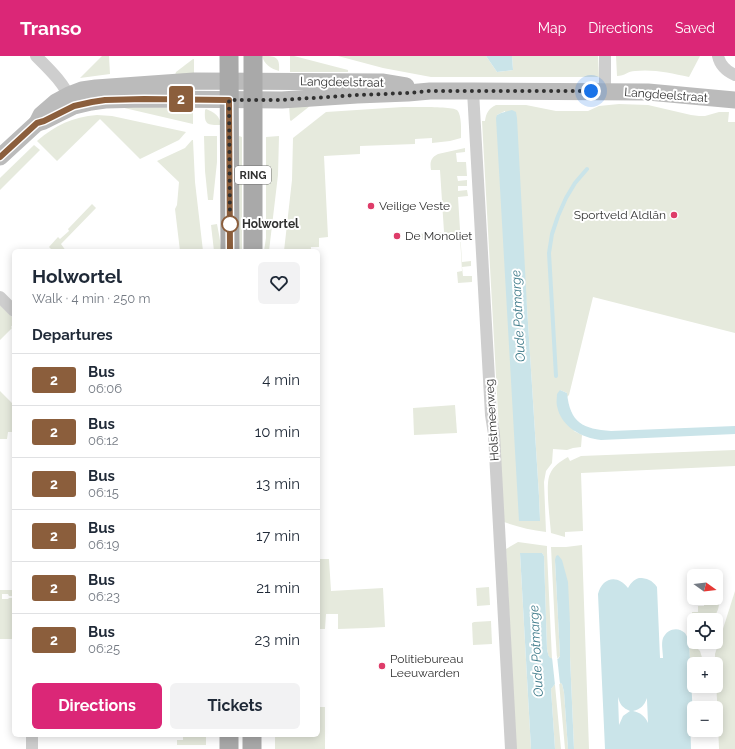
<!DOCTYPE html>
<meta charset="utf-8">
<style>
:root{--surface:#fff;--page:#f2f2f3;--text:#1f2937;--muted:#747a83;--line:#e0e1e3;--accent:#db2777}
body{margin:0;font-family:Raleway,sans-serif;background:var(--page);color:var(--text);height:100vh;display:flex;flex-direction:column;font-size:15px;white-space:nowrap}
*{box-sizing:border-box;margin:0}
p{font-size:13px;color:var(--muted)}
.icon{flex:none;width:22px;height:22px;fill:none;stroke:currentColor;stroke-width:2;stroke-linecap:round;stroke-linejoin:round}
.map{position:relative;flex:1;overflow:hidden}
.panel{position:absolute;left:12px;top:193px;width:308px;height:488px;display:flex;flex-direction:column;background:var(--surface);border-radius:6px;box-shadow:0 2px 10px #0003}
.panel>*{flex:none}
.badge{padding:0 8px;border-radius:3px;font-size:14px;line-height:26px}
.needle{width:26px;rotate:105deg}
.buttons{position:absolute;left:687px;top:513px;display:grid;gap:8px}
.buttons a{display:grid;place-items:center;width:36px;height:36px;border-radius:6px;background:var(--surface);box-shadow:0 2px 10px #0003;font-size:20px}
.you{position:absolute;width:20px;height:20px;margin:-10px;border:3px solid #fff;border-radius:50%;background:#1a73e8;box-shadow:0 0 0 6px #1a73e833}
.map>.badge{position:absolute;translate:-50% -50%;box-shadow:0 0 0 2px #fff}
h2{padding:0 20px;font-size:15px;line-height:36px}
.round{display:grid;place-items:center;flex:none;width:42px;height:42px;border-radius:6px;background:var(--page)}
.overview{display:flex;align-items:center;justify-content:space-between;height:68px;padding:0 20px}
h1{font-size:19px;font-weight:700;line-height:30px}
.cta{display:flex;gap:8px;margin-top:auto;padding:8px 20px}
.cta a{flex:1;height:46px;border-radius:6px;background:var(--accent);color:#fff;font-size:16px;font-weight:700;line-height:46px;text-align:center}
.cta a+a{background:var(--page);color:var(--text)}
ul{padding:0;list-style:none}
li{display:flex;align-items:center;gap:12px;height:52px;padding:0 20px;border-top:1px solid var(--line)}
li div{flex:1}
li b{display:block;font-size:15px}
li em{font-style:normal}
li .badge{min-width:44px;font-weight:700;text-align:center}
header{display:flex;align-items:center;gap:24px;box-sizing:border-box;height:56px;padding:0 20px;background:var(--accent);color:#fff}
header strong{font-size:19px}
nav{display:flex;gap:22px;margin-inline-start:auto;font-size:14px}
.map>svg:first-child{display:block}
.green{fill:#e6eadd;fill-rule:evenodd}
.water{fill:#cae4e9;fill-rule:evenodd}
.pier{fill:#fff}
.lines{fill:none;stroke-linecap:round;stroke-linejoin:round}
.stream{stroke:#cae4e9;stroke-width:4}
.street{stroke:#cecece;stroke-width:12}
.secondary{stroke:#bbb;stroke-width:17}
.primary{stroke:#a9a9a9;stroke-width:19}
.line-casing{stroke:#fff;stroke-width:9}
.line{stroke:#8b5e3c;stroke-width:6}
.walk{stroke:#313131;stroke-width:4;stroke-dasharray:0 7.2}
.poi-dot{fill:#de3c69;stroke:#fff;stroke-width:1.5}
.stop-dot{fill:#fff;stroke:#8b5e3c;stroke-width:2}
.labels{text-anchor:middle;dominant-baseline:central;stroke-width:4;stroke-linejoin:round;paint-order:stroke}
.shield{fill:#fff;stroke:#6f6f6f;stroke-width:1}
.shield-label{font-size:11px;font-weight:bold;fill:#313131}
.street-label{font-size:12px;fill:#313131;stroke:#fff}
.poi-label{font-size:12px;fill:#313131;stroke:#fff;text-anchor:start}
.stop-label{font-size:12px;font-weight:bold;fill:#313131;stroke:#fff;text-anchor:start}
.water-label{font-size:13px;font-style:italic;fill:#3f7b8a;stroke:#fff}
</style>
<header>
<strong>Transo</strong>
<nav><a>Map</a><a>Directions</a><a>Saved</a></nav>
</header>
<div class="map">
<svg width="735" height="693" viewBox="0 0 735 693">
<rect width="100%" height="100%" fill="#fff"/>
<g class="green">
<path d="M102,0H109L110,18L80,22Z"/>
<path d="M262,0C275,0 280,0 279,15C271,13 264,8 262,0Z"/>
<path d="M290,0H294L348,14V16H290Z"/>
<path d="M338,0H486L497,16L513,14L512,0H598L599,21H431L383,12Z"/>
<path d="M616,0H700L689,21C671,17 653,13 635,15C628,15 625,20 617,20Z"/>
<path d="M193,3H194V17L175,19L176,16Z"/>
<path d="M315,46L291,65L290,64L289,49Z"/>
<path d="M619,48L648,49L691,59L699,60H705L719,56H729L728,66H735V277L593,241L569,339L567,341V337L560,334L574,375L582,379L581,391L573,392L567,394L553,393L552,407L546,415L544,426L546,476C531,474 518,471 504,466L482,65H485C486,57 489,52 496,49H526L556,55H588L599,50ZM505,55L527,251L539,440L540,465L497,59Z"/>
<path d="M120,51L192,52L193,53V68Z"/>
<path d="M403,51C412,51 452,50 457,54C462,59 461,75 461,82L450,85L432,87V82L415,83V88L360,90V98L324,100L328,181L319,182V191H311V195H284L292,124L293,82L326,56Z"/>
<path d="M206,53C214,56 220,60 221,69C207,69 204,69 205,54Z"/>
<path d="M97,59L112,60L186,76L179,84L140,103L100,63L57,105L37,85C56,69 72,61 97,59Z"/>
<path d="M204,80H217V106L213,144H208L205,115Z"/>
<path d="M239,80L242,81V195H238Z"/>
<path d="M279,80L278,119L269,195H264L266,182V81Z"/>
<path d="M192,84H193L195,126L203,195H180L175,153L177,149L179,126L157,105L185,92Z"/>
<path d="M34,89L40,94L0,134V122Z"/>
<path d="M465,92V96L456,97L457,106H466L467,120H457L458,125L467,124V130H458V135L467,134L468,140L458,141L462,206L471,205V210L462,211L463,220H472V226L458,227L457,216L462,215L460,180L418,183V178L444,176L440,114H431C430,107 430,102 438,98Z"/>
<path d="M92,148L96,152L61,188L66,195H53L49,191L58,181L60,183L69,175L68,173Z"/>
<path d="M217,168L222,195H214L211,169Z"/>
<path d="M0,249L14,263V267L11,271L12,272L0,284Z"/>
<path d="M0,335L14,349V376H8L7,383H0Z"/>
<path d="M455,349L457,377L414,379L413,352Z"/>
<path d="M735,394V410L581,417L583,475L565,476V481L551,477C550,464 545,427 550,418C553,410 561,405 568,401L570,405L581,400Z"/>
<path d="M518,486L547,490V496L552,603C548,602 548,597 547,593L544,500L542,497H520L531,693H516L506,493Z"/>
<path d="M582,489L589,693H574L570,600V567L555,504L560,600L557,603L555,572L551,491H566Z"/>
<path d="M318,503H329L331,535L383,532L385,571L367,572L338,573V558H326L325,573H318Z"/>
<path d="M489,531L490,549L477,550L476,532Z"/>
<path d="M716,532C721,541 720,552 715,560C713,562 712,563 710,564C706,565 699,564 694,564V570H693L692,556H698V550H704V542H716Z"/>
<path d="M0,534H12V540H9L8,538H2V543H8L9,542H12V583H0Z"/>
<path d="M735,535V693H719L715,598Z"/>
<path d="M491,565L492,588L473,589L472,567L474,566Z"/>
<path d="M690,585L700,595L704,608H694V630H705V633H691L689,586Z"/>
<path d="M559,626L562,628L564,636L568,693H565Z"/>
<path d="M555,628V629L561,693H555L551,633Z"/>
<path d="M318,651H325V693H275V679H318Z"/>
<path d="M183,679H206V689H177V684H183Z"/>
</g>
<g class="water">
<path d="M486,0H512L513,14L497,16Z"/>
<path d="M512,54L516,56L517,62L527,251L539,440L540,465H519L496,62L497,59L501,57Z"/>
<path d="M560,334L567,337C570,367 583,373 611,375L735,370V378L601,384C582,382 561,371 557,350C556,346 557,342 557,338Z"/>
<path d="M520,497H542L544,500L547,593C549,601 548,603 558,603L560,600L555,504L556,500L558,499L562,504L568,526L570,567V600L574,693H568L564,636L562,628L559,626L555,628L551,633L555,693H531Z"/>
<path d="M639,522C647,522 652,524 657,531L660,602H663C663,596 661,588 663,582C667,573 678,570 685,577C687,580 688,583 689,586L693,660H690L691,693H605L598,538C602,521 618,518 628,532C631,527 633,524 639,522ZM618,641C620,649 623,652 630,655L623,660L619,669ZM647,642V644L648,667C645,660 641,657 633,655C641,653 644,650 647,642Z"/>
</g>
<path class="pier" d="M557,600L560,628L555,629L552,601Z"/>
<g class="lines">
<path class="stream" d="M556,320L549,197L552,178L558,160L566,142L575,127L587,113"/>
<g class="street">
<path d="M36,0C51,15 63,26 72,46"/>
<path d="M605,0V35"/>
<path d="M718,0C720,9 726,15 735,19"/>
<path d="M473,35L491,359L494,378L511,693"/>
<path d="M0,241L14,255"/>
<path d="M32,679V693"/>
</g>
<g class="secondary">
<path d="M37,67L44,65L74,50L91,46L105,44L144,43L282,44L357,39L408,37L430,35H473L648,36L735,44"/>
<path d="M0,101L37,67L41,59L56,46L69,39L82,34L96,32L194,25L382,26L406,30"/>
</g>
<g class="primary">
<path d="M229,0L230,195"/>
<path d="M253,195V0"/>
<path d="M229,693V679"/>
<path d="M252,693V679"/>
</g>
</g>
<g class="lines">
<g class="line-casing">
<path id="line" d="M0,101L37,67L44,65L74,50L92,46L105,44L144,43L229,44L230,195"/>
</g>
<use href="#line" class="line"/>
<path class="walk" d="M230,168L229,44H282L357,39L408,37L430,35H591"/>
</g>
<g class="poi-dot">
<circle cx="371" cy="150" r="4"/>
<circle cx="674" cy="159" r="4"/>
<circle cx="397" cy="180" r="4"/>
<circle cx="382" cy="610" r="4"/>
</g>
<circle class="stop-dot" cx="230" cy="168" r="8"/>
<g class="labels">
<rect class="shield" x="235" y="110" width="36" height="18" rx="3"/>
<g class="shield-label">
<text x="253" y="119">RING</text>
</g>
<g class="street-label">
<text transform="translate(342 26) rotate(1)">Langdeelstraat</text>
<text transform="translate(666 39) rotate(4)">Langdeelstraat</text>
<text transform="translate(492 364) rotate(-94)">Holstmeerweg</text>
</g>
<g class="poi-label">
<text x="379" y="150">Veilige Veste</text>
<text x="666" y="159" text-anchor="end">Sportveld Aldlân</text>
<text x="405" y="180">De Monoliet</text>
<text x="390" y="603">Politiebureau<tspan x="390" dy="14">Leeuwarden</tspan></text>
</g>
<g class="stop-label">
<text x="242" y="168">Holwortel</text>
</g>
<g class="water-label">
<text transform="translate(518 260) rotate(-93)">Oude Potmarge</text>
<text transform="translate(536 595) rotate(-93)">Oude Potmarge</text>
</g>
</g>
</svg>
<div class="buttons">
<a><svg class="needle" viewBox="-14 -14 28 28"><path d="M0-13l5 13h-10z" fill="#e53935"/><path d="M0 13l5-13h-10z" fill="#747a83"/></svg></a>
<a><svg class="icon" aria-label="locate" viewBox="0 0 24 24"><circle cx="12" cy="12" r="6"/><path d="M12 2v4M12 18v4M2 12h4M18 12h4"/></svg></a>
<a>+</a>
<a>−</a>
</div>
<div class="you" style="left:591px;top:35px"></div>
<b class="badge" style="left:181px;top:43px;background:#8b5e3c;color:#fff">2</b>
<section class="panel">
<div class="overview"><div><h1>Holwortel</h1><p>Walk · 4 min · 250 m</p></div><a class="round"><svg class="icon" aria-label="heart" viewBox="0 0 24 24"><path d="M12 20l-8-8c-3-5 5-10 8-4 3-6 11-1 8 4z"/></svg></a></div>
<h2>Departures</h2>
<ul>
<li><span class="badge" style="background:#8b5e3c;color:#fff">2</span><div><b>Bus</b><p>06:06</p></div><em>4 min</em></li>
<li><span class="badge" style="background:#8b5e3c;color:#fff">2</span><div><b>Bus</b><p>06:12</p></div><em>10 min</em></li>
<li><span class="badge" style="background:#8b5e3c;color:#fff">2</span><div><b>Bus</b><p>06:15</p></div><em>13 min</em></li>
<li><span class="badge" style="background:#8b5e3c;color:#fff">2</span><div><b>Bus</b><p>06:19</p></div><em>17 min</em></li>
<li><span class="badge" style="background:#8b5e3c;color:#fff">2</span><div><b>Bus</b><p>06:23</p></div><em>21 min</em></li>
<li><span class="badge" style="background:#8b5e3c;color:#fff">2</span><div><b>Bus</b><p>06:25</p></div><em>23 min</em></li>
</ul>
<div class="cta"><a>Directions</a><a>Tickets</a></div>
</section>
</div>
